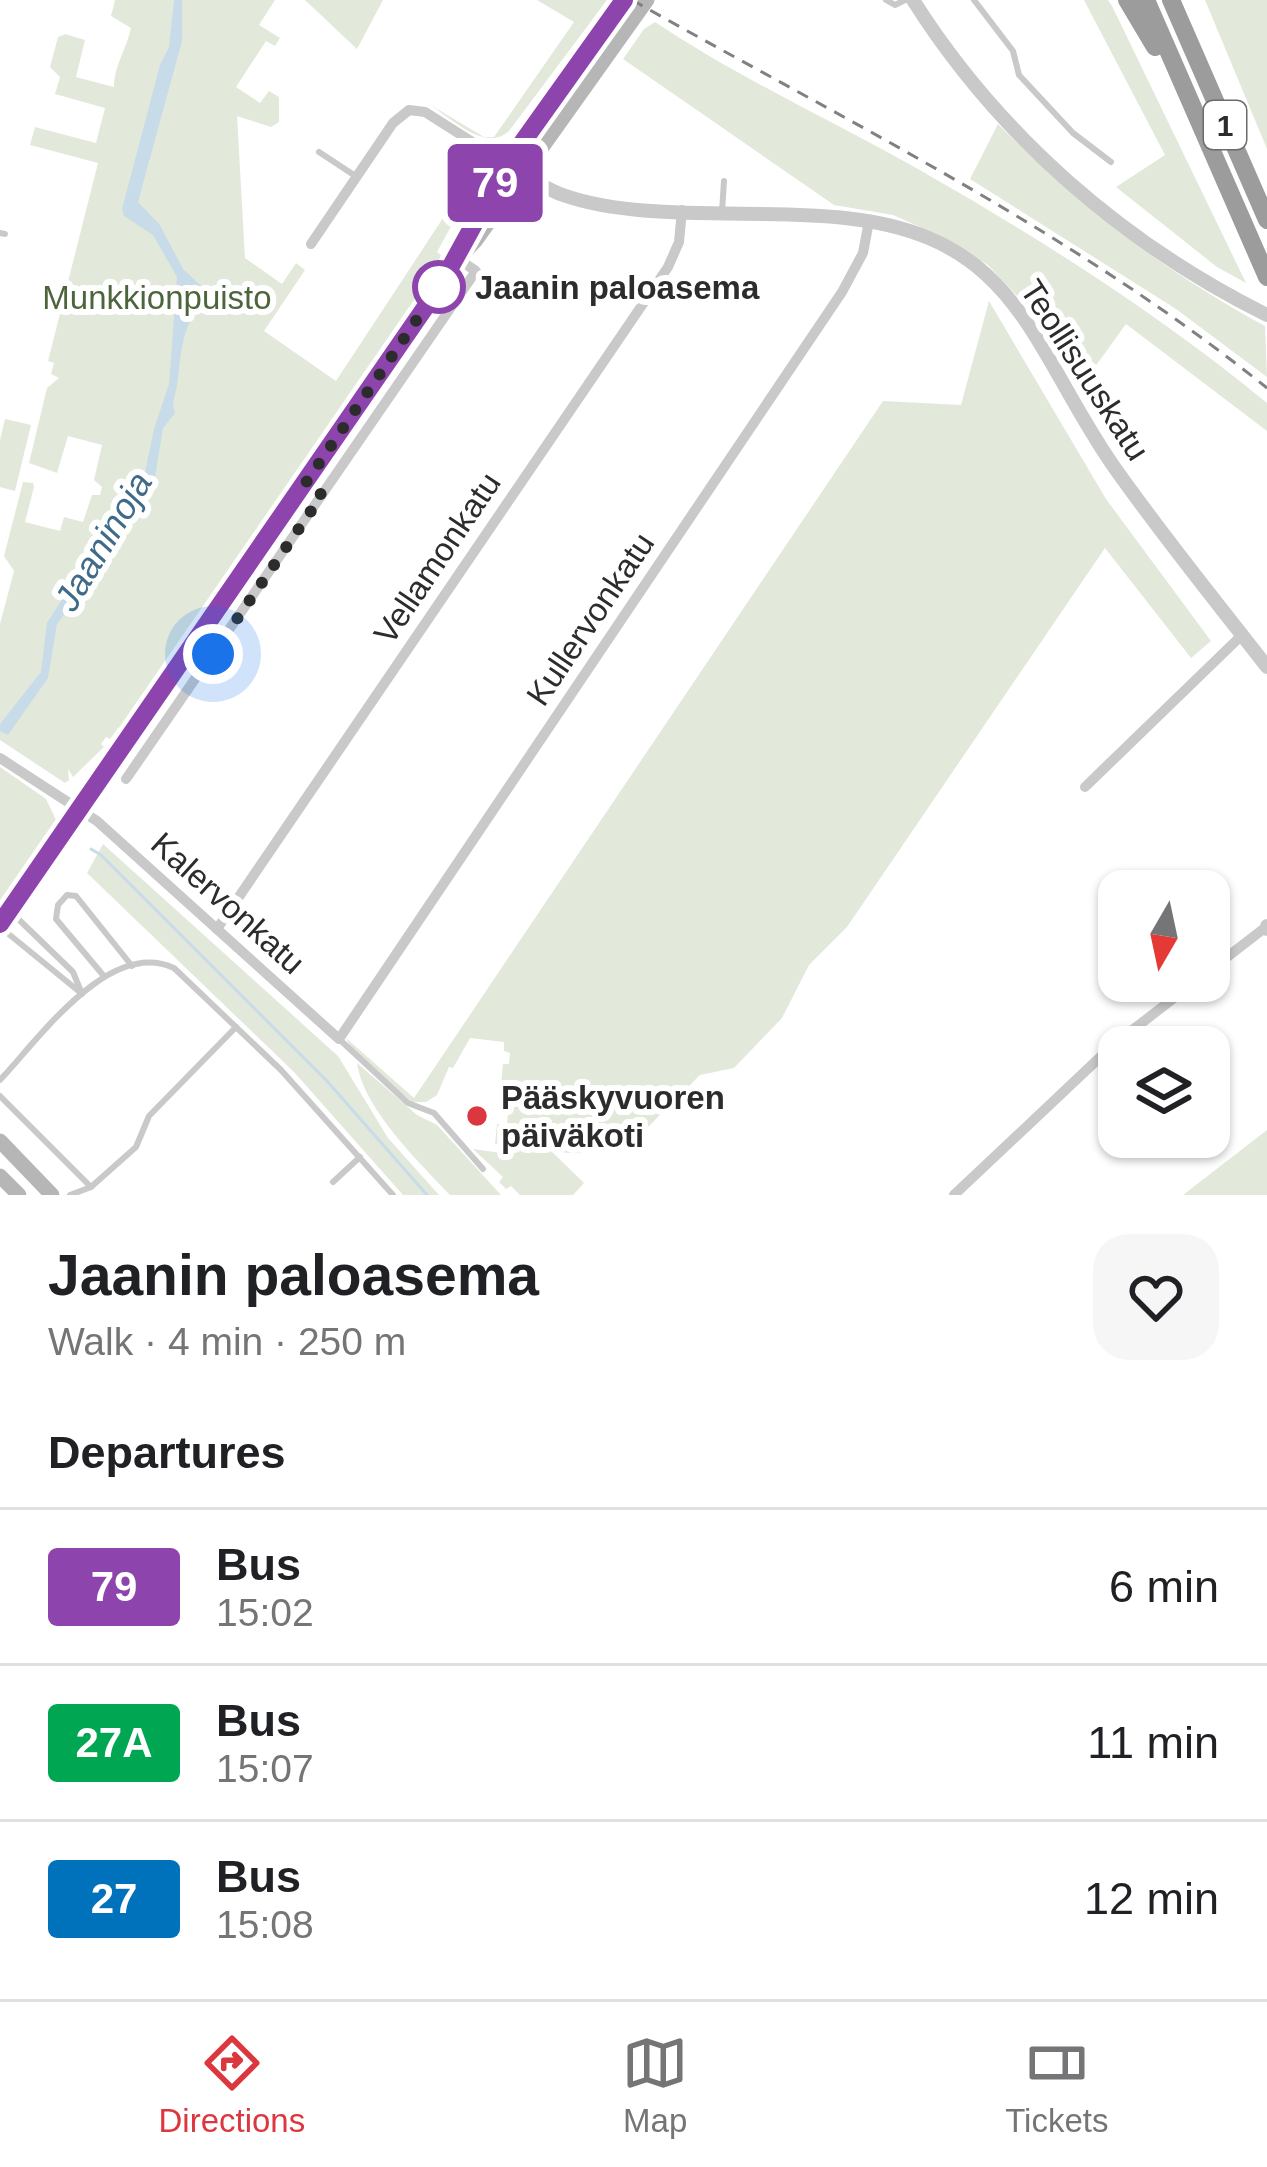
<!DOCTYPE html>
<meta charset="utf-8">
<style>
:root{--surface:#fff;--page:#f6f6f6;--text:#202124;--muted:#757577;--line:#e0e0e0;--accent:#dc363e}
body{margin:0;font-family:Helvetica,sans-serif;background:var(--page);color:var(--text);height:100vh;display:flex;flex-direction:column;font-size:45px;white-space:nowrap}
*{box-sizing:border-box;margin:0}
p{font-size:39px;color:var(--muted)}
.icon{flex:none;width:66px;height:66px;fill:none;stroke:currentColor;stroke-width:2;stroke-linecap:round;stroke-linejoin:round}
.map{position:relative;height:1195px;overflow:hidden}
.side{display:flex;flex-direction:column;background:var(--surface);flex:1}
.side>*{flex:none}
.badge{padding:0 24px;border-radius:9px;font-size:42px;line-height:78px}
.needle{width:78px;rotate:189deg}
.buttons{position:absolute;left:1098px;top:870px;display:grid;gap:24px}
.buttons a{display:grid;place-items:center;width:132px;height:132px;border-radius:24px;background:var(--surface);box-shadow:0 3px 9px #0004;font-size:60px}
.you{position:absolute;width:60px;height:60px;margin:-30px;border:9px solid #fff;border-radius:50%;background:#1a73e8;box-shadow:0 0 0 18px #1a73e833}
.map>.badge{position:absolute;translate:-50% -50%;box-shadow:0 0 0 6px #fff}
h2{padding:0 48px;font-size:45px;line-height:108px}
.round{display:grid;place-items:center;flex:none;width:126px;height:126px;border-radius:36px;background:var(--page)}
.overview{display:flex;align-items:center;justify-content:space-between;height:204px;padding:0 48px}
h1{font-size:57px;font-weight:700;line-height:90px}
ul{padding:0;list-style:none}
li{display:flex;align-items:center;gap:36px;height:156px;padding:0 48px;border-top:3px solid var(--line)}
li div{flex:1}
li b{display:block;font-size:45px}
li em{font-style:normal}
li .badge{min-width:132px;font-weight:700;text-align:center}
.tabs{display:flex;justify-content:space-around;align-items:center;height:168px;border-top:3px solid var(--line);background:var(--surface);font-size:33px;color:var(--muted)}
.tabs a{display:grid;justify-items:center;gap:6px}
.tabs .active{color:var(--accent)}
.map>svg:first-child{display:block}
.green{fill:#e2e9da}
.water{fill:#c7dbe9}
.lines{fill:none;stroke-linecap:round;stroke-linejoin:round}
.stream{stroke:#c7dbe9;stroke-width:3}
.service{stroke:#c9c9c9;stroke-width:6}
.minor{stroke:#c9c9c9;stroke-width:10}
.tertiary{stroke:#c9c9c9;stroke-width:14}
.secondary{stroke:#b6b6b6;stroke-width:15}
.trunk{stroke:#9c9c9c;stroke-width:18}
.rail{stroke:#818181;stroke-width:3;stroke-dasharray:12 9;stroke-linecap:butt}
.line-casing{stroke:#fff;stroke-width:27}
.line{stroke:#8e44ad;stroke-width:18}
.walk{stroke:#2c2c2c;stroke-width:12;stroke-dasharray:0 21.6}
.stop-dot{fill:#fff;stroke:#8e44ad;stroke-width:6}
.poi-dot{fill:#dc363e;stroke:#fff;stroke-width:4.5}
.labels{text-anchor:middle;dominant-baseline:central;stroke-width:12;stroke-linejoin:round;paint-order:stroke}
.shield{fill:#fff;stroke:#6b6b6b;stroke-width:3}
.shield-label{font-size:30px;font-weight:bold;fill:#2c2c2c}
.stop-label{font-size:33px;font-weight:bold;fill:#2c2c2c;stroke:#fff;text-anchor:start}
.park-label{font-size:33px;fill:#4e653c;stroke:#fff}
.street-label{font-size:33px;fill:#2c2c2c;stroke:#fff}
.poi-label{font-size:33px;font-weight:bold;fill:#2c2c2c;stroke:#fff;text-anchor:start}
.water-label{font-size:36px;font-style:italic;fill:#3f6b89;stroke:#fff}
</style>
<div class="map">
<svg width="1267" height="1195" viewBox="0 0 1267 1195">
<rect width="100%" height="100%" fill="#fff"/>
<g class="green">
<path d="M115,0H275L259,25L280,38L275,46L266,41L236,87L260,103L269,91L279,97V122L271,127L237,116L245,258L282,284L296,263L305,270L264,331L336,381L468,180L471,190L437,252L441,255L430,292L147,702L122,730L118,728L110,739L106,737L101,744L104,747L73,777L68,769L69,780L65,783L0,740V624L14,571L4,556L23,482L33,483L34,487L25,522L60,531L64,517L83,522L92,495H100L102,487L94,480L102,445L68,436L57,473L29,463L47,388L59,378L51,374L54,363L48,361L98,163L30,145L35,127L96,143L105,108L55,94L60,77L50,67L58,37L65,34L85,40L76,77L114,87C114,66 126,50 131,28L111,16Z"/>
<path d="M305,0H383L357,49Z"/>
<path d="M537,0H607L509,131C485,153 451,118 429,104L484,137H494L574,22Z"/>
<path d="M1084,0H1108L1112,6L1246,283L1217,267L1116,187L1165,155Z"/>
<path d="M1205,0H1267V149Z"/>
<path d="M655,22C737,77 831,120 918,169C1039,238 1159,314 1267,403V431L1126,324L1079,389L1037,317L988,265L938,235L893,215L834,205L623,59L644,29Z"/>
<path d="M998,124C1078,205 1165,272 1265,326L1267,377L1176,309L970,179Z"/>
<path d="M989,301L1106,499L1211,641L1191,658L1105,548L847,927L809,965L782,1018L734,1068L700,1075L626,1149C597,1147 572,1161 546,1146L584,1183L573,1195H520L511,1186L506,1189L499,1182L503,1177L473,1149L501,1153V1145L495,1144L497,1124H507L511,1086L501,1084L503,1064H509L510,1053L504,1051V1042L470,1038L453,1068L449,1067L437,1095L426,1102H412L352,1050L346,1038L414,1098L883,401L961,405Z"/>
<path d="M5,419L31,425L15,491L0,487V440Z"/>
<path d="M0,767L46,799L56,820L0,904Z"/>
<path d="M103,844L338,1056L388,1138L439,1195H403L294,1072L87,873Z"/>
<path d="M357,1063L417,1115L437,1125L501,1195H450C418,1161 363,1108 357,1063Z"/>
<path d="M1267,1130V1195H1183Z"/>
</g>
<path class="water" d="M174,0H182V41L138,202L160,225L183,269L212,296L211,300C180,318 182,353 177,385C175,398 171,401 175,413L163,428L154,483L81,577L74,601L57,624L48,678L8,735L0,731V724L41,672L47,623L66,593L70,575L110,530L144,477L154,429L169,384L177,277L153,235L124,216L122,209L160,65L169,47Z"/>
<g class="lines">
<path class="stream" d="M91,849L101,855L327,1081L427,1195"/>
<g class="service">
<path d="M886,0L895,5L905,0"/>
<path d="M974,0L1013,51L1019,75L1073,133L1111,162"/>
<path d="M319,152L357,177"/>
<path d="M722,212L724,181"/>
<path d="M0,233L5,234"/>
<path d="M11,912L73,972L82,994"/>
<path d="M0,927L81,993"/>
<path d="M103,975L56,919L58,905L67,895L76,896L132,966"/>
<path d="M339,1039L408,1103L434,1113L483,1169"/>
<path d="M0,1080C39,1039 109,938 174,968L281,1070L393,1195"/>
<path d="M0,1096L91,1187"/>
<path d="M333,1182L360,1157"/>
<path d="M70,1195L91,1187L136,1147L149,1116L236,1027"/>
</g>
<g class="minor">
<path d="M311,244L393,123L409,110L425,112L507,164"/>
<path d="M0,758L97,821L339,1039L842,292L863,253L869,221"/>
<path d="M126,779L476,271L458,259"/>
<path d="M1085,787L1242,635"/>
<path d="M217,929L668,267L679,242L682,210"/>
<path d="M1209,971L1266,927"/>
<path d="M954,1195L1113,1045L1196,981"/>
</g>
<g class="tertiary">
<path d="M913,0C999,136 1124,244 1267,315"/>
<path d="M507,164C525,175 543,188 563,195C641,223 761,208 845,218C1017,236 1030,344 1112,464C1161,534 1215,600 1267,667"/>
<path d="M1267,926V929"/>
</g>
<g class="secondary">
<path d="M460,254C485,173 573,70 624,0"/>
<path d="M0,925L458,259L476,240L647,0"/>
<path d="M0,1141L52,1195"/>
<path d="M0,1176L19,1195"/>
</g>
<g class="trunk">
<path d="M1127,0L1155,47"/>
<path d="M1146,0L1267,277"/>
<path d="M1171,0L1267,220"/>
</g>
<path class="rail" d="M632,0C848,122 1073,232 1267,388"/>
</g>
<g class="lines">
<g class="line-casing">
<path id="line" d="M0,924L440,286L507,164L624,0"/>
</g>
<use href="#line" class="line"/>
<path class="walk" d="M213,654L322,495L305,484L439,287"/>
</g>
<circle class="stop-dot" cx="439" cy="287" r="24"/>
<circle class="poi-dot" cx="477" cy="1116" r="12"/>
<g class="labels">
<rect class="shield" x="1204" y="101" width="42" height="48" rx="9"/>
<g class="shield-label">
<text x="1225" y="125">1</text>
</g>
<g class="stop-label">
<text x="475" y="287">Jaanin paloasema</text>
</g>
<g class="park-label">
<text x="157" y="297">Munkkionpuisto</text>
</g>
<g class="street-label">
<text transform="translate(1085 370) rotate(57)">Teollisuuskatu</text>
<text transform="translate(437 558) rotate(-56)">Vellamonkatu</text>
<text transform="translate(590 619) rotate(-56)">Kullervonkatu</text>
<text transform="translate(228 903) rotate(42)">Kalervonkatu</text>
</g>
<g class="poi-label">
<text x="501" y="1097">Pääskyvuoren<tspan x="501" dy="38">päiväkoti</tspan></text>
</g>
<g class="water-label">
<text transform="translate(103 541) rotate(-59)">Jaaninoja</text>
</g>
</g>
</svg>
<div class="buttons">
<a><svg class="needle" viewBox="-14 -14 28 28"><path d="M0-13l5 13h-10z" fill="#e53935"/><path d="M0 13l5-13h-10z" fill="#757577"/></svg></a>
<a><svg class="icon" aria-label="layers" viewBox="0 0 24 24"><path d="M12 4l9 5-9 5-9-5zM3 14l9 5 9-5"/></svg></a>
</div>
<div class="you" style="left:213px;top:654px"></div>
<b class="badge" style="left:495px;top:183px;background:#8e44ad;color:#fff">79</b>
</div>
<section class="side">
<div class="overview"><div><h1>Jaanin paloasema</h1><p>Walk · 4 min · 250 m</p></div><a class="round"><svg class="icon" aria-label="heart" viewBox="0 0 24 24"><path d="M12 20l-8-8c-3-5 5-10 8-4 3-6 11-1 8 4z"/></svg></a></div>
<h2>Departures</h2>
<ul>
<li><span class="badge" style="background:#8e44ad;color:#fff">79</span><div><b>Bus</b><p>15:02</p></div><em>6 min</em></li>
<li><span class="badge" style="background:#00a651;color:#fff">27A</span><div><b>Bus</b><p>15:07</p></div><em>11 min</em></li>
<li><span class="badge" style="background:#0072bc;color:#fff">27</span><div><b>Bus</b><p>15:08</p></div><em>12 min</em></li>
</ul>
</section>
<nav class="tabs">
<a class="active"><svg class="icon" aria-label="directions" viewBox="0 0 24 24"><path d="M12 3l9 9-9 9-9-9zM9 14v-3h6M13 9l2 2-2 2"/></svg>Directions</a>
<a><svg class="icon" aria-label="map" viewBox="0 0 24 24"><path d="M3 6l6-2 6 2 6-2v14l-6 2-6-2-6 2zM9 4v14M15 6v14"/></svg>Map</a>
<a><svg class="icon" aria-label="tickets" viewBox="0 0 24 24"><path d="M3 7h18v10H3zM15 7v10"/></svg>Tickets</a>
</nav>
